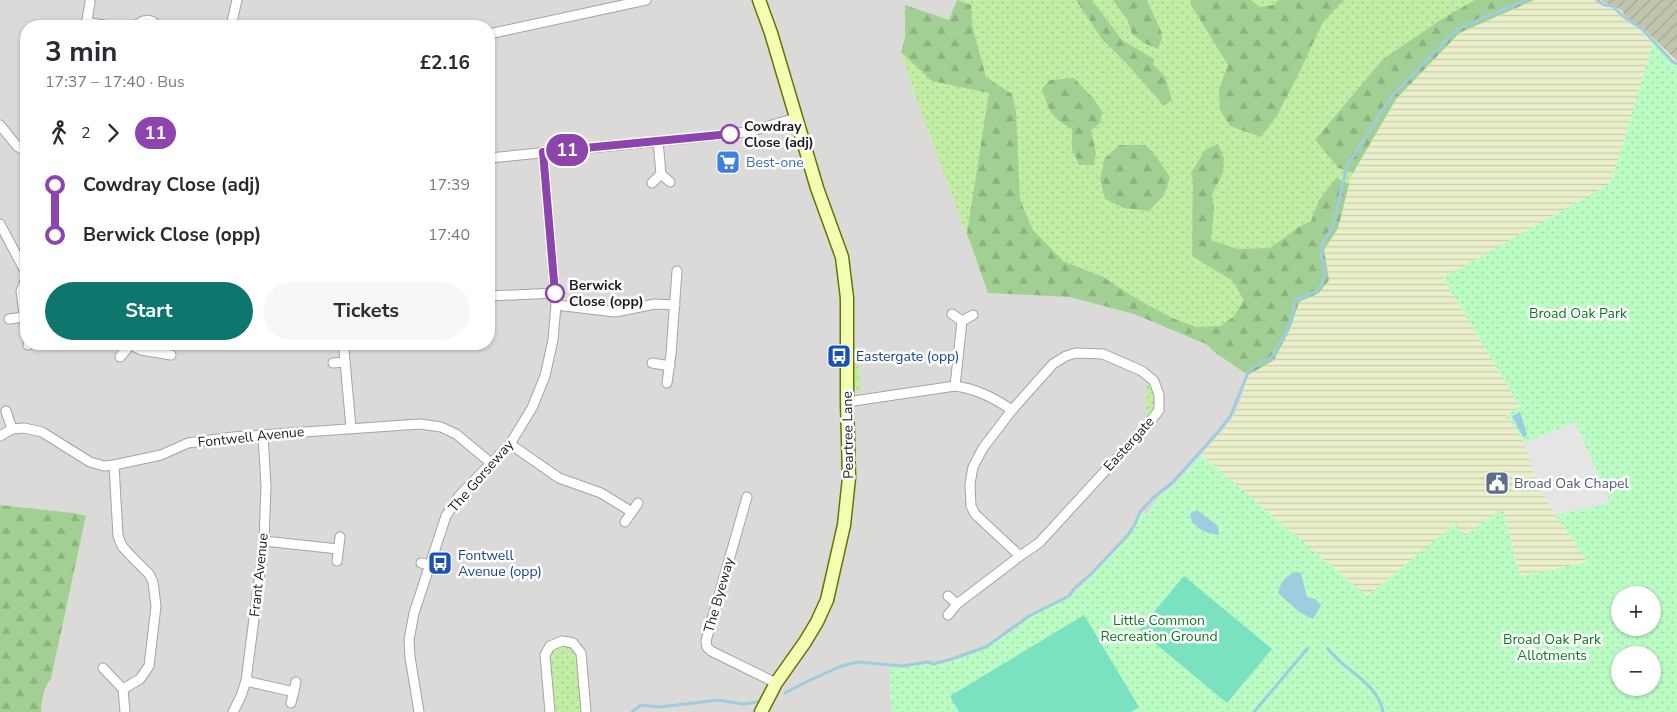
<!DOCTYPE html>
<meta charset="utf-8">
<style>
:root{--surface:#fff;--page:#f7f7f7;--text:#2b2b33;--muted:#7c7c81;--accent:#0f766e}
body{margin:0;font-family:"Nunito Sans",sans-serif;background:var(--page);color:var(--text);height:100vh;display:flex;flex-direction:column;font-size:19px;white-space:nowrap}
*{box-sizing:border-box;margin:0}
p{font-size:16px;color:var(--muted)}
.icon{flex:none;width:28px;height:28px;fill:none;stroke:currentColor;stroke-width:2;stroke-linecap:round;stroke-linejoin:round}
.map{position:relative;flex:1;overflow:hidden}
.drawer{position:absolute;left:20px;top:20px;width:475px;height:330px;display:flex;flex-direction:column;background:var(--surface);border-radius:20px;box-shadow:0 1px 4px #0004}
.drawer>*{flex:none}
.badge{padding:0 10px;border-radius:16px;font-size:18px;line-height:32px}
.fabs{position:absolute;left:1611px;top:586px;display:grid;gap:10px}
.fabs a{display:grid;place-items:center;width:50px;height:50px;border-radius:50%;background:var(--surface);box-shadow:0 1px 4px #0004;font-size:25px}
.map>.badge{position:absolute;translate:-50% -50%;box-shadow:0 0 0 2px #fff}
.legs{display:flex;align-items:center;gap:8px;height:55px;padding:0 25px;font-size:16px}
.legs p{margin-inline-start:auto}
.summary{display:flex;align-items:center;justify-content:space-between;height:85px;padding:0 25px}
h1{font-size:28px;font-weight:700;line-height:38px}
.button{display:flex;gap:10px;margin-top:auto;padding:10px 25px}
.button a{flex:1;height:58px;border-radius:30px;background:var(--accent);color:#fff;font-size:20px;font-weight:700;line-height:58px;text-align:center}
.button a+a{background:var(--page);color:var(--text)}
ul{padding:0 25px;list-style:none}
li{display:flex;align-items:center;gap:18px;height:50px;font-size:19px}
li i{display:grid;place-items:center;width:8px;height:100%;margin:0 6px;background:currentColor}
li i::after{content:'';width:12px;height:12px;margin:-6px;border:4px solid;border-radius:50%;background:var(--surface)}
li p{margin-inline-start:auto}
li:first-child i{background:linear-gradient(#0000 50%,currentColor 0)}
li:last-child i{background:linear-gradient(currentColor 50%,#0000 0)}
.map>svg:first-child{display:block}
.residential{fill:#dbdad9;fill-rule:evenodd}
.construction{fill:url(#construction-furrows)}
.farmland{fill:url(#farmland-rules)}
.grass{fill:url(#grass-dots)}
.forest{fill:url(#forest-firs)}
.park{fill:url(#park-dots);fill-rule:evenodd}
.pitch{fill:#7be2c1}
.parking{fill:#e5e5e5}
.water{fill:#9fccdf}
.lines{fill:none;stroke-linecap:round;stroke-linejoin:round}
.stream{stroke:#9fccdf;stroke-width:3}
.street-casing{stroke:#a4a4a4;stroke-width:11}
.secondary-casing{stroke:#627700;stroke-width:15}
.street{stroke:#fff;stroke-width:9}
.secondary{stroke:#f4fdb2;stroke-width:12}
.line-1-casing{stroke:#fff;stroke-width:11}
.line-1{stroke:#8e44ad;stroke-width:8}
.stop-1-dot{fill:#fff;stroke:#8e44ad;stroke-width:2.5}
.labels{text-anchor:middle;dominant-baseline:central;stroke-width:5;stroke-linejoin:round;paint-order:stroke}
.stop-label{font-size:14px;font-weight:bold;fill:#1d1d1d;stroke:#fff;text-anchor:start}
.shop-label{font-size:14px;fill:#366cbe;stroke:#fff;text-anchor:start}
.park-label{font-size:14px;fill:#067f18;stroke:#fff}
.transit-label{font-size:14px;fill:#164399;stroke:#fff;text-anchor:start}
.street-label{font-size:14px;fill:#1d1d1d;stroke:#fff}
.service-label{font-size:14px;fill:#4e5e75;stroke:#fff;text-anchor:start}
</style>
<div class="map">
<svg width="1677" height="712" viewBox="0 0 1677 712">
<defs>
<pattern id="construction-furrows" width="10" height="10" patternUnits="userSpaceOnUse" patternTransform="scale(1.25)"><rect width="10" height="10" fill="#c2c3ad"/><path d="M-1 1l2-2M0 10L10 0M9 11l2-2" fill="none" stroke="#a6a794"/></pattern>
<pattern id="farmland-rules" width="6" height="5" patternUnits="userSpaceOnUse" patternTransform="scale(1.25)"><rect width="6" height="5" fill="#eaefcb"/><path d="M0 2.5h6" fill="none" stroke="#c8ccae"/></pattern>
<pattern id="grass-dots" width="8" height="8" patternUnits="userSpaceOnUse" patternTransform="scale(1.25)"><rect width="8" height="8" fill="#c3eca4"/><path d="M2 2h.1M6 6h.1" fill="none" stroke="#a7ca8d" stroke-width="1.8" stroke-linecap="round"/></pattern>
<pattern id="forest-firs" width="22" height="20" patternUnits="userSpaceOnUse" patternTransform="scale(1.25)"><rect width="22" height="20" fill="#a2d094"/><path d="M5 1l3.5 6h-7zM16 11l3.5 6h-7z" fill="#8bb27f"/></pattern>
<pattern id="park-dots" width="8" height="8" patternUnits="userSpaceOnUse" patternTransform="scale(1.25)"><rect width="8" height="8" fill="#bbfcc5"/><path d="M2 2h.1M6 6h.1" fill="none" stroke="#a0d8a9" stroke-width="1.8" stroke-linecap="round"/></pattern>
</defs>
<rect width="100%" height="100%" fill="#efebe2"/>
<path class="residential" d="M0,0H957L949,20L905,6V38L901,52L913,90L988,293L1070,297L1134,314L1206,344L1217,354L1248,375L1240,403L1234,416L1222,432L1178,481L1158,497L1147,514L1141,513L1136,525L1123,542L1083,585L1076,590L1070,598L1055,603L1029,617L1011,632L987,647L976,652L969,653L953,660L944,661L933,666L917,664L903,668L890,667V694L892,712H41L43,695L48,682L51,679L86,517L74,513L0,505ZM26,26H489V344H26Z"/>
<path class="construction" d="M1601,0H1677V61L1643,28L1625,16L1622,11L1612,5L1605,3Z"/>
<path class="farmland" d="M1534,0H1593L1604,6L1611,7L1623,18L1641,31L1653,43L1611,183L1443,278L1520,406L1506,416L1514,425L1524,443L1539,486L1555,515L1588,562L1520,576L1518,566L1503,511H1498L1465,536L1456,524L1367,596L1201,455L1234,416L1240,403L1248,375L1260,369L1290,329L1299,301L1319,293L1329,280L1324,250L1338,228L1351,177L1396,99L1460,33Z"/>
<g class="grass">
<path d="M957,0H1534L1460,33L1396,99L1351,177L1338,228L1324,250L1329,280L1319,293L1299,302L1290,329L1274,360L1248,375L1217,354L1206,344L1134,314L1070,297L988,293L913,90L901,52L905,38V5L949,20Z"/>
<path d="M852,334L853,335L862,392L856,389L852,382Z"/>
<path d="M1147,382C1159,395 1156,407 1146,420Z"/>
<path d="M562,645L571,646L577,654L582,712H553L549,655L553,648Z"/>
</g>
<g class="forest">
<path d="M957,0L971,5L972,25L986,77L1012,94L1016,111L1020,200L1033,230L1063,261L1103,277L1137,299L1172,318L1196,327L1221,326L1234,316L1244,301L1233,281L1192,256L1193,181L1191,173L1205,150L1218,144L1224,158L1223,173L1212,194L1214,209L1211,240L1237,249L1270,248L1299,227L1311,221L1319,200L1336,178L1349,184L1338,228L1324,250L1329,280L1319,293L1299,302L1290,329L1274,360L1248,375L1217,354L1206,344L1134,314L1070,297L988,293L967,233L989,93L932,81L901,52L905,38V5L949,20Z"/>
<path d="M1076,0H1092L1122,40L1154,59L1153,64L1165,77L1172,100L1164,106L1128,65L1102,39Z"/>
<path d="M1113,0H1147L1161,31L1162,38L1158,49L1144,43L1132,34L1128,21Z"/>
<path d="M1190,0H1251L1259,7L1274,5L1278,0H1344L1323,22L1300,71L1278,114L1261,137L1230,126L1220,110L1219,89L1228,65L1191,5Z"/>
<path d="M1475,0H1534L1459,33L1396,99L1353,173L1339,168L1315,140L1383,59L1442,19Z"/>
<path d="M1074,78L1094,99L1102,112L1100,123L1091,131L1096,152L1094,165H1079L1072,149V129C1050,116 1050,113 1042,89L1050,80Z"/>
<path d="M1119,145H1145L1153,152L1170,177L1164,195L1149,211L1124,208L1105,199L1100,179L1105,158Z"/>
<path d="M0,505L74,513L86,516L51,679C43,688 42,701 41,712H0Z"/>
</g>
<path class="park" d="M1653,43L1677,67V712H892L890,694V667L903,668L928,663L933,666C940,663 946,662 953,660C958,659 963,654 968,653C980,650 993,647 1001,637L1011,632L1029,617L1055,603L1070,598L1076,590L1083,585C1104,562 1129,541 1141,513L1147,514L1158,497L1178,481L1201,455L1367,596L1456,523L1465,536L1498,511L1503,510L1520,576L1588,562L1555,515L1610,502L1575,422L1524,443L1514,425L1506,416L1520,406L1443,278L1611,183ZM1620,595H1652V628H1620ZM1620,655H1652V688H1620Z"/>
<g class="pitch">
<path d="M1184,576L1272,649L1227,703L1139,630Z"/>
<path d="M1084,615L1139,707L1131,712H959L950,696Z"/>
</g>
<path class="parking" d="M1575,422L1610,503L1555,515L1539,486L1524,443Z"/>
<g class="water">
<path d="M1520,412L1527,434L1525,437H1523L1512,416Z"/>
<path d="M1197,510L1218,526L1219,535C1207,534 1191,527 1190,514Z"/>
<path d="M1296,572L1301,573L1307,597L1315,599L1321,605L1313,619L1299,612L1278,593C1280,583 1286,575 1296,572Z"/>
</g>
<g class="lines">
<g class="stream">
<path d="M1597,0L1604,5L1612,6L1624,17L1642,29L1672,61L1677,64"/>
<path d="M1328,649C1334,656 1341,663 1349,669C1364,681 1379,692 1383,712"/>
<path d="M785,693L806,682L839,667L849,664L858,662L902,666L928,662L933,664L952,659L986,647L1029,616L1069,596L1074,589L1091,574L1128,535L1135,524L1140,512L1153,498L1172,483L1219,431L1231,415L1249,370L1272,357L1288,328L1296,300L1317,291L1325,278L1320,248L1333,226L1347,166L1391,97L1457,29L1526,0"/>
<path d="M632,712L641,705L660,707L718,700L743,704L758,702"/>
<path d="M1254,712L1308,648"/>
</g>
<g class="street-casing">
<g id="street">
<path d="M86,22L109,26"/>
<path d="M86,26L90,2"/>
<path d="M136,26C142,19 151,18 157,26"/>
<path d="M231,26L237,0"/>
<path d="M489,34L646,0"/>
<path d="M0,125L17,146L26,152"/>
<path d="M658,141L661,174"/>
<path d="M489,158L731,134L752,131L796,118"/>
<path d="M652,183L661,174L670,182"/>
<path d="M0,224L26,273"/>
<path d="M26,279L21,291L26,331"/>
<path d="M489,296L555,293"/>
<path d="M556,305L615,312L655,304L675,305"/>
<path d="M952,314L962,321L973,315"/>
<path d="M9,319L25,317"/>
<path d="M28,344V345"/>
<path d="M129,344L141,350L171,355"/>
<path d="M344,350L351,428"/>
<path d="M120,357L130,345"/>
<path d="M333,363L345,362"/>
<path d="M652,363L670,366"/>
<path d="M667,383L671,354L677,271"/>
<path d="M955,386L962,321"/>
<path d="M847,402L955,386C977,389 994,398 1012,410"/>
<path d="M6,411L12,429"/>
<path d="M0,436L12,429L24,428L42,432L90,462L104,466L114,465L161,455L188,443L233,437L420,424L441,427L456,434L491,463"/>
<path d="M510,444L559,478L601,493L632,512"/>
<path d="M114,465L118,536L122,546L130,555L149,574L153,582L156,606L149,666L140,679L123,689L125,712"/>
<path d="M747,497L706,641L707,647L711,651L776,683"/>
<path d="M625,522L638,503"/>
<path d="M264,541L338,549"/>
<path d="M337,561L340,537"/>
<path d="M421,563L438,567"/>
<path d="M948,596L957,604"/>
<path d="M948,615L957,604L1020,556L975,514L971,506L970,484L973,467L983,448L1012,410L1053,364L1066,356L1076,353L1103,354L1142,371L1154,381L1159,395V410L1150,422L1039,543L1020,556"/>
<path d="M103,668L123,689"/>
<path d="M246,681L294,692"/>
<path d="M291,703L296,682"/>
<path d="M233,712L241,696L246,681L264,541L266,486L263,435"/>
<path d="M419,712L410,657L409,640L414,613L446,516L459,496L510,444L532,408L545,376L553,340L556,305L543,152"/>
<path d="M550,712L545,655L550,646L562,641L573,643L581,653L586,712"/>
</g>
</g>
<g class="secondary-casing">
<path id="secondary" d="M759,0L771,33L817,188L842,257L847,298V402L849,478L844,525L827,600L817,622L805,642L776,683L761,712"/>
</g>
<use href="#street" class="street"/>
<use href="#secondary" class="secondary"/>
</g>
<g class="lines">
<g class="line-1-casing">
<path id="line-1" d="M555,293L543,152L730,134"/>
</g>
<use href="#line-1" class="line-1"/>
</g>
<defs>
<g id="supermarket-square" transform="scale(1.25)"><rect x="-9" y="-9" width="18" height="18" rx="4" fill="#3f7fe0" stroke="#fff"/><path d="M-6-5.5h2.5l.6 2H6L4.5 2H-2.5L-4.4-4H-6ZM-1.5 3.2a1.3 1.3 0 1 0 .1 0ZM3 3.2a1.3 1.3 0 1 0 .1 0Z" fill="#fff"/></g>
<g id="bus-square" transform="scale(1.25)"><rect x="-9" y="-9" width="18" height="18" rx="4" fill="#1a4fb4" stroke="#fff"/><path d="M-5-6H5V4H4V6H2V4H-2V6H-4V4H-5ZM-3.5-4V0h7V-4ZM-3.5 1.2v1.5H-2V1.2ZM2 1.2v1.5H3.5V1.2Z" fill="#fff"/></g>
<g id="civic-square" transform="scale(1.25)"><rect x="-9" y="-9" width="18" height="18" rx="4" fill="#5c6f8a" stroke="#fff"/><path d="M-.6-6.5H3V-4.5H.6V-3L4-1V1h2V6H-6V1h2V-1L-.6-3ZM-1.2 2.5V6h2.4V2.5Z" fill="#fff"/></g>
</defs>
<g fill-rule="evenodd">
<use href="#supermarket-square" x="728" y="162"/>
<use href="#bus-square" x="839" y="356"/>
<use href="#civic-square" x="1497" y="483"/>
<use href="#bus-square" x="440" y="563"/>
</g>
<g class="stop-1-dot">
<circle cx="730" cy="134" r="9"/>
<circle cx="555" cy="293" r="9"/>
</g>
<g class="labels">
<g class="stop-label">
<text x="744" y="126">Cowdray<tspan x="744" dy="16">Close (adj)</tspan></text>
<text x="569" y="285">Berwick<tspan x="569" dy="16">Close (opp)</tspan></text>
</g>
<g class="shop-label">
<text x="746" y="162">Best-one</text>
</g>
<g class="park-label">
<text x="1578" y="313">Broad Oak Park</text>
<text x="1159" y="620">Little Common<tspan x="1159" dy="16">Recreation Ground</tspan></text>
<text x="1552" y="639">Broad Oak Park<tspan x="1552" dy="16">Allotments</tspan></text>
</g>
<g class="transit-label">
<text x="856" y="356">Eastergate (opp)</text>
<text x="458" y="555">Fontwell<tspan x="458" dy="16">Avenue (opp)</tspan></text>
</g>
<g class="street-label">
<text transform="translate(848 435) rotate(-91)">Peartree Lane</text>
<text transform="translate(251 437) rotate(-6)">Fontwell Avenue</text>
<text transform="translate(1129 444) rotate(-48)">Eastergate</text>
<text transform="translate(481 476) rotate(-49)">The Gorseway</text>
<text transform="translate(259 575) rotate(-84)">Frant Avenue</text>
<text transform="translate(719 595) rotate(-74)">The Byeway</text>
</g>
<g class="service-label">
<text x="1514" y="483">Broad Oak Chapel</text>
</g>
</g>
</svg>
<div class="fabs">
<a>+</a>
<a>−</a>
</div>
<b class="badge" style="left:567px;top:150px;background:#8e44ad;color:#fff">11</b>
<section class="drawer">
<div class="summary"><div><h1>3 min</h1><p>17:37 – 17:40 · Bus</p></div><b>£2.16</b></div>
<div class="legs"><svg class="icon" aria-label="walk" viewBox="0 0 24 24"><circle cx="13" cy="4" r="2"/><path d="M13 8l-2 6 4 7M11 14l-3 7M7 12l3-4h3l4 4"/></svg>2<svg class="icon" aria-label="forward" viewBox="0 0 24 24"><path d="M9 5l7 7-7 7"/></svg><b class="badge" style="background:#8e44ad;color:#fff">11</b></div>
<ul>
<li><i style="color:#8e44ad"></i><b>Cowdray Close (adj)</b><p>17:39</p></li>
<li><i style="color:#8e44ad"></i><b>Berwick Close (opp)</b><p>17:40</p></li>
</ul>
<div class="button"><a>Start</a><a>Tickets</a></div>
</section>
</div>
